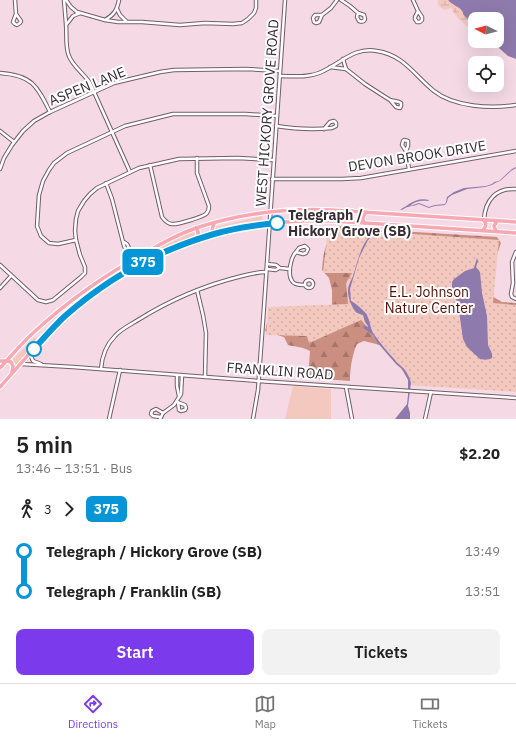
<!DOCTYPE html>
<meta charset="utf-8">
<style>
:root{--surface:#fff;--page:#f2f2f2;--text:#222;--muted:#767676;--line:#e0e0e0;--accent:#7c3aed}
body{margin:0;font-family:"IBM Plex Sans",sans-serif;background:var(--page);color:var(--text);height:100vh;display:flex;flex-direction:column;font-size:15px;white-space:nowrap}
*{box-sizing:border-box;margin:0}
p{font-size:13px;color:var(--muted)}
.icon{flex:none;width:22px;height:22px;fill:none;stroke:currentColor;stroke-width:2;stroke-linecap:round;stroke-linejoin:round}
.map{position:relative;height:419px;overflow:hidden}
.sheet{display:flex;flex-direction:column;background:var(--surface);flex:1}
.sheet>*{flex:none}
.badge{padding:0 8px;border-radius:6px;font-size:14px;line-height:26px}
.needle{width:26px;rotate:276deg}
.tools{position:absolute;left:468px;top:12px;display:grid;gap:8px}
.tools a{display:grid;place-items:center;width:36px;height:36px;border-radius:8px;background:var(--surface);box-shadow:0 4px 16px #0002;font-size:20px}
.map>.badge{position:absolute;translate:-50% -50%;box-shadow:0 0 0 2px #fff}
.legs{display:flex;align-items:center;gap:6px;height:44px;padding:0 16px;font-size:13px}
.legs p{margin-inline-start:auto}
.head{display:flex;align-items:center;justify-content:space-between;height:68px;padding:0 16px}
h1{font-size:22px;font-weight:600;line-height:30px}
.button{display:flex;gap:8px;margin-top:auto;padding:8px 16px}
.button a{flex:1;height:46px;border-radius:8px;background:var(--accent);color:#fff;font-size:16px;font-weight:600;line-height:46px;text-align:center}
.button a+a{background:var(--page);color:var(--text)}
ul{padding:0 16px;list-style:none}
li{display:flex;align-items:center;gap:14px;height:40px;font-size:15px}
li i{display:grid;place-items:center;width:6px;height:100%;margin:0 5px;background:currentColor}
li i::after{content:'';width:10px;height:10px;margin:-5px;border:3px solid;border-radius:50%;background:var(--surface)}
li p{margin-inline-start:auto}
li:first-child i{background:linear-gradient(#0000 50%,currentColor 0)}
li:last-child i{background:linear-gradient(currentColor 50%,#0000 0)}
.menu{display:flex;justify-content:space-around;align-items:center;height:56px;border-top:1px solid var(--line);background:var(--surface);font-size:11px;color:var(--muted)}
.menu a{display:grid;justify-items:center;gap:2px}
.menu .selected{color:var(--accent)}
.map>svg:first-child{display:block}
.green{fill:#f3c8be}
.forest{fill:url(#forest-firs);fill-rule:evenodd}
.wetland{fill:url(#wetland-marsh)}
.park{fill:url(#park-dots)}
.water{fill:#8e7aac}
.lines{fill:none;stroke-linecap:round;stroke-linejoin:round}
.minor-casing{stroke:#745d68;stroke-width:4.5}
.highway-casing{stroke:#fff;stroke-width:5.5}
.minor{stroke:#fff;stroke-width:2.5}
.highway{stroke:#f7a8b2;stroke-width:3.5}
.line-1-casing{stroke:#fff;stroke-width:9}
.line-1{stroke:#0696d7;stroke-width:6}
.stop-1-dot{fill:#fff;stroke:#0696d7;stroke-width:2}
.labels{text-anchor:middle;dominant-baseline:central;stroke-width:4;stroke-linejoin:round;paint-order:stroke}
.street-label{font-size:14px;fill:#382d32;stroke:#fff}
.stop-label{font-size:14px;font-weight:bold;fill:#382d32;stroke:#fff;text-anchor:start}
.park-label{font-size:14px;fill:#550d00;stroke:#fff}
</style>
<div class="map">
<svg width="516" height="419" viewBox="0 0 516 419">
<defs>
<pattern id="forest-firs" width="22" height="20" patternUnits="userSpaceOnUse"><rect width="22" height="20" fill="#cb8f81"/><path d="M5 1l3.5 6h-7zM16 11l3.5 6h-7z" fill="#a6756a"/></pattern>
<pattern id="wetland-marsh" width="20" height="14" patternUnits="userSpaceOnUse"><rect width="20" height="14" fill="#f3c8be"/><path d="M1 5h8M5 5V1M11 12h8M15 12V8" fill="none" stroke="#d1aca4"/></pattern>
<pattern id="park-dots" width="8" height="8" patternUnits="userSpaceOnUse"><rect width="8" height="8" fill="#f3c8be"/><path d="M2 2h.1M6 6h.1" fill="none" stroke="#d1aca4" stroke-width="1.8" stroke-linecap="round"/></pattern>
</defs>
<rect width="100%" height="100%" fill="#f5dae6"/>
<g class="green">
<path d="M262,216V222L240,226L217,232L213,231L215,227Z"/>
<path d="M193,232L195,234L193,237L170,246L161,251L159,248Z"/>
<path d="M35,337L38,341L16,365L12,360Z"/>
<path d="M293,386L331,389V419H285Z"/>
</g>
<path class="forest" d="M337,226L378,229L380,230V231L383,230L497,237L501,243L494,264L492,296L502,302L516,303V360L514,387H509L503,380L497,390L479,388L472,386V375L471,366L465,363L458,362L454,371H452L448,374C443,365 440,364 431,361L425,368V384H417L411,383L410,379L402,367L397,363L379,342L374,334L370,327L369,319L366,313L358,307L355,303L351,301L350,289L359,258L368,240L370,237L379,231L378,230C362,236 358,261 353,276C351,280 348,285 348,290C348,297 351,306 355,311C357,314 361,314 363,315L365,322L368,326L367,327L364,325V329L373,335L376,341L380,345L364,341L357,344C352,355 350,369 350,381L308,378L310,351C303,347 297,347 288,345L284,337L265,331L270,311L276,308L314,307L318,311L328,309L332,306V290L329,278L322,270C323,252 326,241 337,226ZM477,258L478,262L476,268L480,272L482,293L487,316L488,345L489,349L492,354V358C489,360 483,360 480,359L467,347L463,339L458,304L452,287V282L454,279L468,269L474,268ZM365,262C375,263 379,270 388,262H400L399,267L400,270C398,275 395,281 389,281L386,272C379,274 371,272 365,274L363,273Z"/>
<path class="wetland" d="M438,0H448L462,10L464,15L469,20L471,21L475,27V32C466,26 456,18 451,8L445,10C440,8 437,5 438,0Z"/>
<path class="park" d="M328,228L499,240L493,303L516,305V392L408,385L409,381L406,375L387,353L374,335L361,320L309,343L307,336L266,335L268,307L348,304L346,283L352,273H323Z"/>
<g class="water">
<path d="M448,0H516V59L508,56L499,48V42L497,36V19H475L474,27L471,21C468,19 465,17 463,14C463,13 463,12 462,11C460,7 452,5 448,0Z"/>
<path d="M516,167V168L511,171L500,181L495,183L492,185L485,187L467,189L452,195L448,198L447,202L445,205C439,206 435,205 429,208L419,204C415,206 409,206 405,208C404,209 402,210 400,210C403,207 406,207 409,204C416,200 421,198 429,200L428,201C422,200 414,201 410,206L419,203L429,207C435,204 439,205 445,204L446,202L447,197L454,192L464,188L486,186L492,184L494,182L499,181L512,169Z"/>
<path d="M378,230L380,231L375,233L368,240L359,258L350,289L351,301C354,302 366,312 367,315C370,321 370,327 373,333C380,343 387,351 395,360C397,363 399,364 402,367C406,370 410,378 411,383L408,406L410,413V419H395L407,404L408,395V380L402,369L396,364L376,341L373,335L364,329L363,327L364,325L367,327L368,326L365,322L363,315C361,314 357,314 355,311C351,306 348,297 348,291C348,285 351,281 353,276C358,261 362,237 378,230Z"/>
<path d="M477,258L478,261L476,267L480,272L482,293L487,316L488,345C490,350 493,353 492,358C489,360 483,360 480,359L467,347L463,339L458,304L452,287V282L454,279L465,271L474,268Z"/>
</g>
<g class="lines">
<g class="minor-casing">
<g id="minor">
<path d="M15,0L16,14L13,22L15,24L17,25L20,23L21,21L16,14"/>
<path d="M64,0L66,24"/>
<path d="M66,0L71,7L77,12L105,20L118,22H142L180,25L205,23L233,24L242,23L248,19L254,13L256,8V0"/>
<path d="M341,0L350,6L358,13L364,15L365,19C364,22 362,22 359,21L357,17L358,13"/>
<path d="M413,0L418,11L422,17V20L420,22H417L415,19V17L418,11"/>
<path d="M117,9L120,15L126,21"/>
<path d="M80,13L73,16L66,25C67,34 65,47 69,56C72,65 84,74 90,83L130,172"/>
<path d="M322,15L319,22L316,23L314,22L313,18L315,15H322L331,8L337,0"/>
<path d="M105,20C114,15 117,10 119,0"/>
<path d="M343,59L346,69"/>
<path d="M330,67L346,69L365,84L382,95L390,100L399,102L401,103V106L400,108L396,107L390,100"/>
<path d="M0,73C31,75 37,85 50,112"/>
<path d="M280,76C293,76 306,78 319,73C339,65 354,46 377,51C404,55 415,76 434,91C454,107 491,109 516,105"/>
<path d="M276,126C295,129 313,130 332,128L336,126V123L334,121L330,122L324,129"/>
<path d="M0,131L14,142"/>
<path d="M406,151L402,145L403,141L404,140L408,141V146L406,151L409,169"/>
<path d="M150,165L162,217C165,221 168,224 172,224C177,225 202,217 206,214C208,212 209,209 209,206L197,173V158"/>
<path d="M0,169L4,158L12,145L23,131L34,121L50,112L114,83L160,72L174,70L246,69L280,71"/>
<path d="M272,179H342L361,178L516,151"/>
<path d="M106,183L112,199L124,246L126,250H128L129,248L127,244L124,242"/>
<path d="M484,220C485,200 496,188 516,189"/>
<path d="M76,240L58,244L49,243L41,236L37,226L39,195L43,181L49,170L54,163L67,153L125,126L173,114H246L277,116"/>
<path d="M305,246L308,249L306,253L303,254L296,252L299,248Z"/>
<path d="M296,252C291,257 287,274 292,281C294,285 300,285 304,285"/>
<path d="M516,252L512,262L513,283L511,294L512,297L516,299"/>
<path d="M267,264L276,265L280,268L290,269"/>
<path d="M0,265L38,300L46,302L53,300L81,277L85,273V267L80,255L76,240L75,231L76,219L78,211L84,201L90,194L97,188L139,168L179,159L238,158L274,160"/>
<path d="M267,269L276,270L279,268"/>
<circle cx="309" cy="284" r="4"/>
<path d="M0,288L11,276"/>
<path d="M197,290L203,315L206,333L205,377"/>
<path d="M30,354L33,361L41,364"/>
<path d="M21,364L73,367L258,381L516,398"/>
<path d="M101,369C102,356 106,345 115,336C121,329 130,325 138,320C170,300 205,285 242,276C250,274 258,272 266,272"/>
<path d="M177,375V386L179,396"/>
<path d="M346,387L352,419"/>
<path d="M177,402L185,405L186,408L185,410L181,411L179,410L178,402"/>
<path d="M161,417L153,416L151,414L152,411L156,409L163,413"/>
<path d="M109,419L120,370"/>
<path d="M160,419L163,413L174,405L181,394L182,375"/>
<path d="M253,419L258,390L264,307L285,0"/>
<path d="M425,419L431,392"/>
</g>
</g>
<g class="highway-casing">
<g id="highway">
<path d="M350,222L353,217L352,211"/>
<path d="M214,223L212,230L214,234"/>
<path d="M365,223L363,221V217L366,212"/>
<path d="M196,228C199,232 199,236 196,240"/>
<path d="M483,230C486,226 487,225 484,220"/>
<path d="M496,231L494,226L497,221"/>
<path d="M0,361H7L11,362L13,366L12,373"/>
<path d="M0,368C11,356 21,344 33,333C68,301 106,274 147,252C162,243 179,234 196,228C239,214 285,208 331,210L516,222"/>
<path d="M0,387C21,364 41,339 63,317C74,308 85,299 97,291C166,240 248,218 334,221L516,233"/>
</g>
</g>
<use href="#minor" class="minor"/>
<use href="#highway" class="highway"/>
</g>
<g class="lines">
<g class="line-1-casing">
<path id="line-1" d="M34,349C44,338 54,326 65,316C108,278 159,250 214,234C234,228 256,225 277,223"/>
</g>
<use href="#line-1" class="line-1"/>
</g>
<g class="stop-1-dot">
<circle cx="277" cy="223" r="7"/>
<circle cx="34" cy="349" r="7"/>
</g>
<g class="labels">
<g class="street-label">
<text transform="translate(87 86) rotate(-22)">ASPEN LANE</text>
<text transform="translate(267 113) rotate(-86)">WEST HICKORY GROVE ROAD</text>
<text transform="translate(417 156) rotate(-9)">DEVON BROOK DRIVE</text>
<text transform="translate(280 371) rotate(4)">FRANKLIN ROAD</text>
</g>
<g class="stop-label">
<text x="288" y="215">Telegraph /<tspan x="288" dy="16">Hickory Grove (SB)</tspan></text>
</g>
<g class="park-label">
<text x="429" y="292">E.L. Johnson<tspan x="429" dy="16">Nature Center</tspan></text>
</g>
</g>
</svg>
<div class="tools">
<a><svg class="needle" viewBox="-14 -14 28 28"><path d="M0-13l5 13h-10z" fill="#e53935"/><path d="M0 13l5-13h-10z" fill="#767676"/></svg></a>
<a><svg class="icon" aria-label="locate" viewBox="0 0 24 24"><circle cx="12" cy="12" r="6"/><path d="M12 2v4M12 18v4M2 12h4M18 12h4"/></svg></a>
</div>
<b class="badge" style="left:143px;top:262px;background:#0696d7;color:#fff">375</b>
</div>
<section class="sheet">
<div class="head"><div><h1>5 min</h1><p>13:46 – 13:51 · Bus</p></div><b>$2.20</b></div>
<div class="legs"><svg class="icon" aria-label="walk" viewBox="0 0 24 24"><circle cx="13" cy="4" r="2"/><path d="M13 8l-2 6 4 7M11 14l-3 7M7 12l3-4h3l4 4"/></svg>3<svg class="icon" aria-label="forward" viewBox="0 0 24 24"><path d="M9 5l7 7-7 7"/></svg><b class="badge" style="background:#0696d7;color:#fff">375</b></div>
<ul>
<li><i style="color:#0696d7"></i><b>Telegraph / Hickory Grove (SB)</b><p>13:49</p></li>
<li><i style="color:#0696d7"></i><b>Telegraph / Franklin (SB)</b><p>13:51</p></li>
</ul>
<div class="button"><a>Start</a><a>Tickets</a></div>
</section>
<nav class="menu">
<a class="selected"><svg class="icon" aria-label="directions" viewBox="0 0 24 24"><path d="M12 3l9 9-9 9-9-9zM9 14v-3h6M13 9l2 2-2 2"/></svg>Directions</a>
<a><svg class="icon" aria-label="map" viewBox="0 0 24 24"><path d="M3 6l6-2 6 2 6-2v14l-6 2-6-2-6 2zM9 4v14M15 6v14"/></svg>Map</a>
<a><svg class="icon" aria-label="tickets" viewBox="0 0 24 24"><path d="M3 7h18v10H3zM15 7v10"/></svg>Tickets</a>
</nav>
